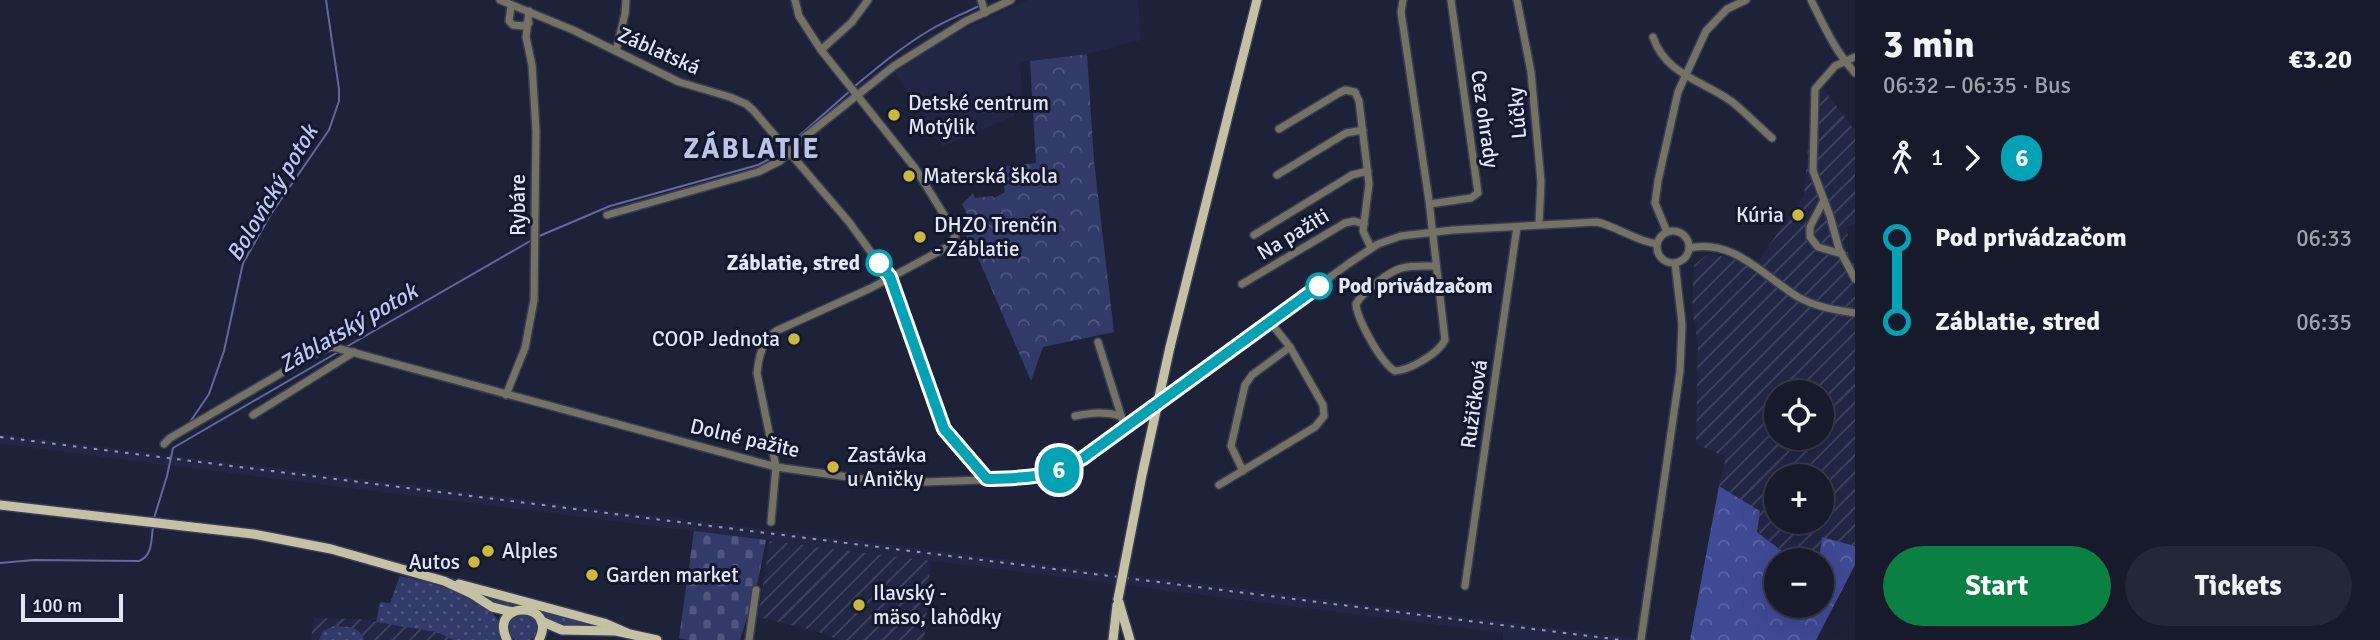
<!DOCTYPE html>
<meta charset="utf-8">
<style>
:root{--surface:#161a2b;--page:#232737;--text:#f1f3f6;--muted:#9ea1a9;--line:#353847;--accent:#0b8043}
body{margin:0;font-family:Signika,sans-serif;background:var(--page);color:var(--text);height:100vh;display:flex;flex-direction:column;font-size:26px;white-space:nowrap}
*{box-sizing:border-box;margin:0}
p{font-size:23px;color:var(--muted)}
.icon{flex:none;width:38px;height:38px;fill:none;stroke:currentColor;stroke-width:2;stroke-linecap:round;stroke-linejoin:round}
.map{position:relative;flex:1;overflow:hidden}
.sheet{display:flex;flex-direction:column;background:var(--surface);width:525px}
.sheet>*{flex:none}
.badge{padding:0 14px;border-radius:23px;font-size:24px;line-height:46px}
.buttons{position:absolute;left:1764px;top:380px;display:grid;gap:14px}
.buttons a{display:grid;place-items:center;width:70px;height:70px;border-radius:50%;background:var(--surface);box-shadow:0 7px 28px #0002,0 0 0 2px var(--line);font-size:35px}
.scale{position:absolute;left:21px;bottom:18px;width:102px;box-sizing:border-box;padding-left:7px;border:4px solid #e2e6f7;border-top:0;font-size:19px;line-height:24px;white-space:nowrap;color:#e2e6f7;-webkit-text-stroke:5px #14182f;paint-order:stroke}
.map>.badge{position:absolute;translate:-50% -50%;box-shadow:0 0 0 4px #fff}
.legs{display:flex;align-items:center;gap:10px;height:77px;padding:0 28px;font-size:23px}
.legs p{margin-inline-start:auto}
.overview{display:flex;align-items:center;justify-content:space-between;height:119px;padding:0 28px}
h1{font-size:38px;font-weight:700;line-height:52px}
.action{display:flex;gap:14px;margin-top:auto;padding:14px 28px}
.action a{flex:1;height:80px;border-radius:42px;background:var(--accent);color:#fff;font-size:28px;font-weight:700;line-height:80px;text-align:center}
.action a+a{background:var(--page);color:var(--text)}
ul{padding:0 28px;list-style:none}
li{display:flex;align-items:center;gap:24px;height:84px;font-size:26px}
li i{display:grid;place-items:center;width:10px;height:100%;margin:0 9px;background:currentColor}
li i::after{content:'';width:18px;height:18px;margin:-9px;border:5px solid;border-radius:50%;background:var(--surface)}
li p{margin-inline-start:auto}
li:first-child i{background:linear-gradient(#0000 50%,currentColor 0)}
li:last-child i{background:linear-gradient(currentColor 50%,#0000 0)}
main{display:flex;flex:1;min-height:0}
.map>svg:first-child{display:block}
.built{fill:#212644}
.industrial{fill:url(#industrial-furrows);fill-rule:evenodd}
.grass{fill:url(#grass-dots)}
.forest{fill:url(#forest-crowns)}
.cemetery{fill:url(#cemetery-stones)}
.park{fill:url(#park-crowns)}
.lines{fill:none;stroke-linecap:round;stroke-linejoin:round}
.stream{stroke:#6368a0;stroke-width:2}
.minor-casing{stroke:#393d54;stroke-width:10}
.major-casing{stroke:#393d54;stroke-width:12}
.minor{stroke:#737264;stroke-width:7}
.major{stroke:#c4c1a5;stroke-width:9}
.rail{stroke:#969aad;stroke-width:2;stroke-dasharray:3.5 7;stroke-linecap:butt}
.major-bridge-casing{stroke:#393d54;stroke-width:12;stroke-linecap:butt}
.major-bridge{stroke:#c4c1a5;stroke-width:9}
.line-1-casing{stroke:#fff;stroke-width:16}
.line-1{stroke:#00a3b4;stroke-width:10}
.poi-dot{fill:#caba39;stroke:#14182f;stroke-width:2.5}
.stop-1-dot{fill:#fff;stroke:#00a3b4;stroke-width:3.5}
.labels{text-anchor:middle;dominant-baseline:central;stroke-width:6;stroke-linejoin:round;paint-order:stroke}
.street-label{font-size:21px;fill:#e2e6f7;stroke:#14182f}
.poi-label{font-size:21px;fill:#e2e6f7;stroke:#14182f;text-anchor:start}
.stop-label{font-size:21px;font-weight:bold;fill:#e2e6f7;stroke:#14182f;text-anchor:end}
.water-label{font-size:23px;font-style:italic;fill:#bec8f3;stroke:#14182f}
.district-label{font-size:28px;font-weight:bold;letter-spacing:2px;fill:#bcc4e3;stroke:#14182f}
</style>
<main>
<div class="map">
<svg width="1855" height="640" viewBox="0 0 1855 640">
<defs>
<pattern id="industrial-furrows" width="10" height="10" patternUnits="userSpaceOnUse" patternTransform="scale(1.75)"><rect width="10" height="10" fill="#212644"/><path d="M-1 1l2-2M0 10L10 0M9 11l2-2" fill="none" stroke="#414660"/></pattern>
<pattern id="grass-dots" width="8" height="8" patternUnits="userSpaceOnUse" patternTransform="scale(1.75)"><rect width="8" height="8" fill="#323a6a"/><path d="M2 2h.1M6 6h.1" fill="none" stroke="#4f5680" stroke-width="1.8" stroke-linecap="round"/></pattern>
<pattern id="forest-crowns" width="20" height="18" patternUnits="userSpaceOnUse" patternTransform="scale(1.75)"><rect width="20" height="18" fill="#3f4a94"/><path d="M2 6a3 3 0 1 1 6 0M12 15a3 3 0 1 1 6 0" fill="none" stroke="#5a64a4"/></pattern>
<pattern id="cemetery-stones" width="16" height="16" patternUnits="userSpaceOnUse" patternTransform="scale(1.75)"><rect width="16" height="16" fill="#323a6a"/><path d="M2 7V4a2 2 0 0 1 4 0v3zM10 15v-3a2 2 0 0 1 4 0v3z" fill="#4f5680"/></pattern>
<pattern id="park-crowns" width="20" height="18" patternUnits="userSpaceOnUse" patternTransform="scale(1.75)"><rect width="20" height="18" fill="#323a6a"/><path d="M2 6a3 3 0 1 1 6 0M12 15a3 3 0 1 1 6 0" fill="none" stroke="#4f5680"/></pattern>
</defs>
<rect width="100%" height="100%" fill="#1d2239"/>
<g class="built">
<path d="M1027,0H1138L1141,40L1087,54L1020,62L1022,93L1014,116L943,146L894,71L949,37Z"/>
<path d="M0,434L668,517L677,516L682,519L849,540L854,538L863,541L1648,640H1503V633L0,444Z"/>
</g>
<g class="industrial">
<path d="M1813,83L1821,85L1855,131V224L1846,227L1848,235L1844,239L1845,247L1855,266V546L1822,538L1819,560H1794L1757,531L1760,511L1719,486L1726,457L1696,444L1698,345L1692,309L1694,265L1709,253L1755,265L1804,196ZM1776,392H1822V438H1776ZM1776,476H1822V522H1776Z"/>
<path d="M770,541L931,561L924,640H839L816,631L758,617Z"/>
<path d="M314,618L360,619L487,640H311Z"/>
</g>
<g class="grass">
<path d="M400,576C431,584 478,590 497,619C501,625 500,633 503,640H454L436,632L376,622L380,602L390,603Z"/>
<path d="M477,592L599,626L559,625L494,604Z"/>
<circle cx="523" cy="628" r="14"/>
<path d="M334,626C348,627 359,625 364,640H319L323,631Z"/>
</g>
<path class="forest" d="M1719,486L1760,511L1757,532L1794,560H1776V606H1822V560H1819L1822,537L1855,546V565L1816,640H1690Z"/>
<path class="cemetery" d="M694,531L766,540L758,581L740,640H688L679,638Z"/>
<path class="park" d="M1087,54L1094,161L1114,332L1043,347L1031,381L980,262L962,228L971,222L962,204L973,193L975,198L992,196L994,198L1005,192L1000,167L1036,163L1030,61Z"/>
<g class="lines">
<g class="stream">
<path d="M855,86C879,66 903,46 930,30C945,21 963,14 979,6"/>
<path d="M791,143L851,90"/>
<path d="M537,237L610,206L758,165L783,152"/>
<path d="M346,347L532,240"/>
<path d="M190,422L209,394L224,351L243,263L271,214L329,130L339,101V89L326,0"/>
<path d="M154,518L167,476L173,448L338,352"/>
<path d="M0,563L34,560L139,561C153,556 151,539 153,527"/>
</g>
<g class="minor-casing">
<g id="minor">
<path d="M500,0L573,30L679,82L730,97L746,104L753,110L849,222L889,277L944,429L987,479"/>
<path d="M981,0L985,13"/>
<path d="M1403,0L1401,12L1429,201L1445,340C1438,354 1410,370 1395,371C1381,363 1357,319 1356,304C1362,293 1389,271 1402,268C1412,265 1425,266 1436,266"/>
<path d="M1517,0L1531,72L1541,182L1539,224"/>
<path d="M1811,0C1824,26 1835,51 1855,73"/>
<path d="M511,6L509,21L513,25L523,26L529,23"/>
<path d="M1653,37C1665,74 1703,81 1731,101C1745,112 1758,126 1772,138"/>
<path d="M821,50L852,22L868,0"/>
<path d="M616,51L625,14L626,0"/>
<path d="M1855,57L1835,66L1815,89L1813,171L1830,216L1839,249L1855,279"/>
<path d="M1279,129L1339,93L1345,90L1355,92L1359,101L1369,184L1363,231L1371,248"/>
<path d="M1277,175L1346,133L1363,130"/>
<path d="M1824,200L1810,227V237L1818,247L1842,254"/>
<path d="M1430,204L1471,198L1478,193L1451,0"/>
<path d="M607,215L758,172L780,161L806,136L894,66L966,21L1011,0"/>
<circle cx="1673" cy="247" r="16"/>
<path d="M1667,232L1655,203L1658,181L1678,92L1706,31L1727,9L1746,0"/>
<path d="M1254,235L1352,175L1368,171"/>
<path d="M1689,248C1734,238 1763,276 1798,297C1816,307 1835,310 1855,313"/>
<path d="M1242,284L1345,223L1354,221L1364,224"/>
<path d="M1098,342L1125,428"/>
<path d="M506,395L525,348L534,300L536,131L532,65L526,37L529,11"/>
<path d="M253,415L354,352"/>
<path d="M1075,416C1091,413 1105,411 1121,416"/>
<path d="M164,444L170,438L321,350L333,347L776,467L863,479L923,482L1016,479L1042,476L1063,469L1083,458L1348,264L1378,244L1401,236L1453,230L1597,222C1618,227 1636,241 1657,244"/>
<path d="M1243,471L1231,446L1245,385L1252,375L1290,347"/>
<path d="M1219,485L1315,427L1324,416L1323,405L1290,347L1270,322"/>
<path d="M771,522L776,467L757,373C759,355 762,342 776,331L871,288L949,246L955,237L954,231L915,168L821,50L799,16L795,0"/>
<path d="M1465,586L1517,227"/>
<path d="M749,640L756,590"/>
<path d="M1641,640L1680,371L1682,324L1675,263"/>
</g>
</g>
<g class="major-casing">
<g id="major">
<path d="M1170,347L1257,0"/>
<path d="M0,505L253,534L331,549L444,581L472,594L492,607L513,612"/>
<path d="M459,584L604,623L627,633"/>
<path d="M1118,599L1130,640"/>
<path d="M541,621L562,630L616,631L657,640"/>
<path d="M507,640C487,600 559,600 539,640"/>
<path d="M1113,640L1117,605"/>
</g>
</g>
<use href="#minor" class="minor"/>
<use href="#major" class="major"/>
<path class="rail" d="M0,437L1621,640"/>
<g class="major-bridge-casing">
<path id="major-bridge" d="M1118,599L1142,475L1170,347"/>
</g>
<use href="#major-bridge" class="major-bridge"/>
</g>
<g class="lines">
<g class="line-1-casing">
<path id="line-1" d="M879,263L890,277L944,429L987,479C1025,478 1049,478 1083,458L1319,286"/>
</g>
<use href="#line-1" class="line-1"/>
</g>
<g class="poi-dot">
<circle cx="894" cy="115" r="7"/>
<circle cx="909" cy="176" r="7"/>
<circle cx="1798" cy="215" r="7"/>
<circle cx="920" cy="237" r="7"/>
<circle cx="794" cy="339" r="7"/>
<circle cx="833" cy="467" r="7"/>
<circle cx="488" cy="551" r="7"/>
<circle cx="474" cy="562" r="7"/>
<circle cx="592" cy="575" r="7"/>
<circle cx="859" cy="605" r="7"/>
</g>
<g class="stop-1-dot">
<circle cx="879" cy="263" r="12"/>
<circle cx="1319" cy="286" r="12"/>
</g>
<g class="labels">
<g class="street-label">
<text transform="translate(659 51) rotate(24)">Záblatská</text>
<text transform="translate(1517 113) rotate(-95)">Lúčky</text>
<text transform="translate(1485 119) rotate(82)">Cez ohrady</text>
<text transform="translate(518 205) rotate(-90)">Rybáre</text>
<text transform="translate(1293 234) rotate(-31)">Na pažiti</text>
<text transform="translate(1474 404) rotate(-82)">Ružičková</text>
<text transform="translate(745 438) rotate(13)">Dolné pažite</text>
</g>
<g class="poi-label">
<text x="908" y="103">Detské centrum<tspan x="908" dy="24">Motýlik</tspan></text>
<text x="923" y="176">Materská škola</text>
<text x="1784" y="215" text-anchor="end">Kúria</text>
<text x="934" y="225">DHZO Trenčín<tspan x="934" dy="24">- Záblatie</tspan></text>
<text x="780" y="339" text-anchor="end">COOP Jednota</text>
<text x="847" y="455">Zastávka<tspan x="847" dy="24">u Aničky</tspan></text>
<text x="502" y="551">Alples</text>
<text x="460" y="562" text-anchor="end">Autos</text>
<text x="606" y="575">Garden market</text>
<text x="873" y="593">Ilavský -<tspan x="873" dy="24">mäso, lahôdky</tspan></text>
</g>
<g class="stop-label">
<text x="860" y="263">Záblatie, stred</text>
<text x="1338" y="286" text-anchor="start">Pod privádzačom</text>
</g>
<g class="water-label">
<text transform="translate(272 193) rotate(-59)">Bolovický potok</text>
<text transform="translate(348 328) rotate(-30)">Záblatský potok</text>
</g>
<g class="district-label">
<text x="752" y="149">ZÁBLATIE</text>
</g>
</g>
</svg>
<div class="buttons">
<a><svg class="icon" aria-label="locate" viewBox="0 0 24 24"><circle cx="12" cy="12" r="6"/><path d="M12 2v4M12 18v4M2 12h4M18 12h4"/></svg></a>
<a>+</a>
<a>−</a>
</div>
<div class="scale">100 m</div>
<b class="badge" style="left:1059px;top:470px;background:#00a3b4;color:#fff">6</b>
</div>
<section class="sheet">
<div class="overview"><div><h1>3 min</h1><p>06:32 – 06:35 · Bus</p></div><b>€3.20</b></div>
<div class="legs"><svg class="icon" aria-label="walk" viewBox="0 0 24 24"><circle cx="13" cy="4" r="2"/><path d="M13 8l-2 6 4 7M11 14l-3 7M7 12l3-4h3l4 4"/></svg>1<svg class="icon" aria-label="forward" viewBox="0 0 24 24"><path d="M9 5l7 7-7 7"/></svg><b class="badge" style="background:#00a3b4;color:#fff">6</b></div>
<ul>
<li><i style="color:#00a3b4"></i><b>Pod privádzačom</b><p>06:33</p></li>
<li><i style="color:#00a3b4"></i><b>Záblatie, stred</b><p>06:35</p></li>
</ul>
<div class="action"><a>Start</a><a>Tickets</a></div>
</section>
</main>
